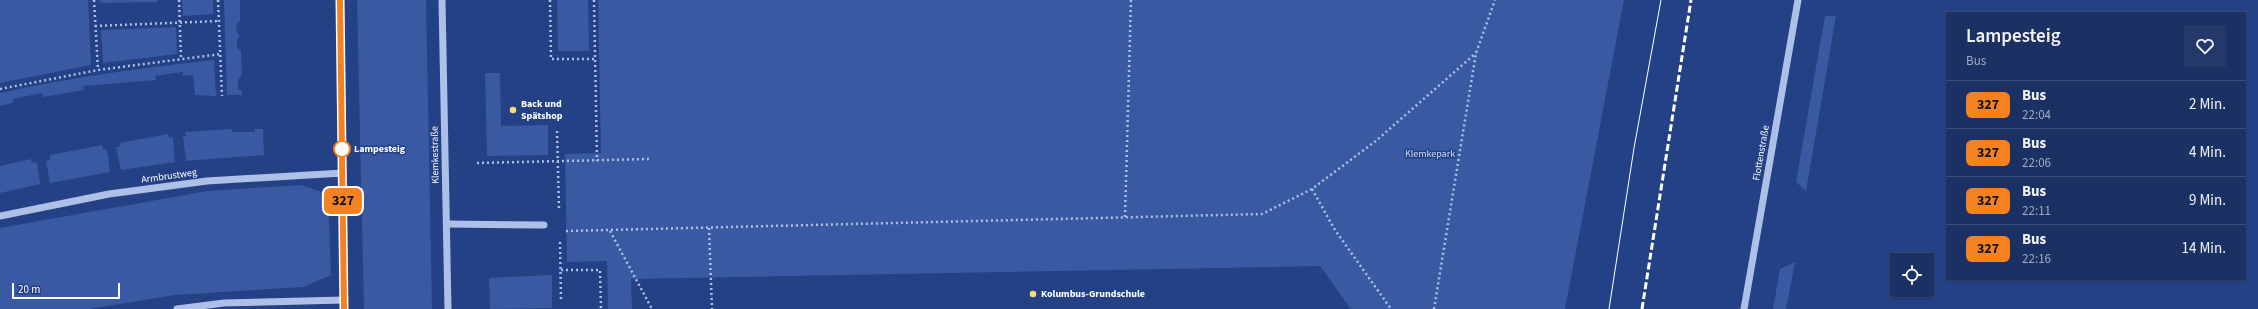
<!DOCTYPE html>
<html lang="de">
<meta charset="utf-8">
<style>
:root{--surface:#1b3164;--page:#24396a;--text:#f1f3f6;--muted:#a0a9bf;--line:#394c78}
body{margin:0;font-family:"Source Sans 3",sans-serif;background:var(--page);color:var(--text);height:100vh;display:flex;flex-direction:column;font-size:15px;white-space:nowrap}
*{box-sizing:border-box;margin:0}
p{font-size:13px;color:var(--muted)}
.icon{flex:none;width:22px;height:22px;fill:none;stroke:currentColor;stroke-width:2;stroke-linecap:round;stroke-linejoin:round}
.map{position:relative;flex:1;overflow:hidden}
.side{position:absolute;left:1946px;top:12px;width:300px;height:268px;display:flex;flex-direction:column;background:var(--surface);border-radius:0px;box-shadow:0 1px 3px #0004,0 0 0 1px var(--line)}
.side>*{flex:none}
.badge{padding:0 8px;border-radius:6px;font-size:14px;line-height:26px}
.controls{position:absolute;left:1890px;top:253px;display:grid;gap:8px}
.controls a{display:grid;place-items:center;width:44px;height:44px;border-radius:0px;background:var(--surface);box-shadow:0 1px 3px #0004,0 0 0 1px var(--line);font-size:20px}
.scale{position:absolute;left:12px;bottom:10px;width:108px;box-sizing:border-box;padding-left:4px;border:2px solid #fff;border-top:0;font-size:11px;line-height:14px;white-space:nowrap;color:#fff;-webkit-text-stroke:3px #244185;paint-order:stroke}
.map>.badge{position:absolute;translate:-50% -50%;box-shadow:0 0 0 2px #fff}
.round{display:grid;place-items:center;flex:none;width:42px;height:42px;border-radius:0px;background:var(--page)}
.headline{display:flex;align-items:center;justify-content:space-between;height:68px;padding:0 20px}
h1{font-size:19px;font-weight:600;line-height:30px}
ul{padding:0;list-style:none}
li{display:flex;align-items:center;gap:12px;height:48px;padding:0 20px;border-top:1px solid var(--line)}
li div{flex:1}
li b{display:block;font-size:15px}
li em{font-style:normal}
li .badge{min-width:44px;font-weight:700;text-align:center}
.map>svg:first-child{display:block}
.green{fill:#3959a2}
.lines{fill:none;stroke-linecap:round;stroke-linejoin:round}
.path{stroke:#aec0e8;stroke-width:2.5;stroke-dasharray:2 3;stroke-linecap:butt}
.minor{stroke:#aec0e8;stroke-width:7}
.tram{stroke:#fff;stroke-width:1}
.rail{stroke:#fff;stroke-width:3;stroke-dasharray:7 3;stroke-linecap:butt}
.line-casing{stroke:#fff;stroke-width:9}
.line{stroke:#f58220;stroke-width:6}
.poi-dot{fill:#f3df72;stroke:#244185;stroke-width:1.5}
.stop-dot{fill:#fff;stroke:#f58220;stroke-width:2}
.labels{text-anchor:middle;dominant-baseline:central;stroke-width:3;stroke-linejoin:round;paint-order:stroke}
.poi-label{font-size:10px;font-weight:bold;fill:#fff;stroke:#244185;text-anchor:start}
.stop-label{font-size:10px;font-weight:bold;fill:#fff;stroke:#244185;text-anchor:start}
.street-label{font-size:10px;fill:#fff;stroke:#244185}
.park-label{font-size:10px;fill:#d2ddf6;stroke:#244185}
</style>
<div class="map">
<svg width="2258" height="309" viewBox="0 0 2258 309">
<rect width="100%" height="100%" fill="#244185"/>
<g class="green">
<path d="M0,0H88L91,65L0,83Z"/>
<path d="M99,0H157V2L100,3Z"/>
<path d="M182,0H213V14L183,16Z"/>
<path d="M224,0H240V21L236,25L237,32L240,36L237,39V48L241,51L242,75L238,80V89L242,91V95H227Z"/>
<path d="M357,0H426L432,309H364Z"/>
<path d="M557,0H588L589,51H558Z"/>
<path d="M598,0H1624L1565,309H1351L1320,266L631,279L632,309H608L607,261L567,262L565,154L601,153Z"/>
<path d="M1825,16H1836L1806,191L1796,182Z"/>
<path d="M176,27L177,54L103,63L101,30Z"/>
<path d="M214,60L216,96L195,95L193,75L183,76V72L155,76L156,80L83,86L84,90L43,97L42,93L13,99V103L0,106V93C71,77 142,68 214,60Z"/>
<path d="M485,73H500L501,126L548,125V155L487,156Z"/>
<path d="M232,129L233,132H255V129H263L264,155L186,161L183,136H186L185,132Z"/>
<path d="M168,134L169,138L173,137L175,162L121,170L116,147H120L119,143Z"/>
<path d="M102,145L103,149H107L110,172L50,183L46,161L50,160V155Z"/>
<path d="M31,159L32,163L37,162L40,184L0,193V166Z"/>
<path d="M301,185L328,194L331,275L303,287L175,295L89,309H0V228L207,191Z"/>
<path d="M1795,262L1786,309H1773L1780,269Z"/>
<path d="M552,275V308L490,309L489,278Z"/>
</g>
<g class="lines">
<g class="path">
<path d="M94,0L98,70"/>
<path d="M179,0L181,59"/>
<path d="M218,0L222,96"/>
<path d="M550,0L551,59H595"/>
<path d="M594,0L597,161"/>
<path d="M95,26L219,21"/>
<path d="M0,89L98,70L221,54"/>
<path d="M557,131L559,209"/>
<path d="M477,163L649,159"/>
<path d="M1312,189L1335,230L1391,309"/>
<path d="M1125,217L1131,0"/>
<path d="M709,228L712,309"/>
<path d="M566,231L1262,214L1312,189L1377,140L1476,53"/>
<path d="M610,231L652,309"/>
<path d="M560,242L561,301"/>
<path d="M561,270H600L601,309"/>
<path d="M1434,309L1476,53L1495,0"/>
</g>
<g class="minor">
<path d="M340,0L344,309"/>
<path d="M442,0L448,309"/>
<path d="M0,216L109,194L207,181L343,173"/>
<path d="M447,224L544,225"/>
<path d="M177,309L224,303L344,300"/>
<path d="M1744,309L1798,0"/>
</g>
<path class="tram" d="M1609,309L1634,148L1661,0"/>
<path class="rail" d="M1642,309L1691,0"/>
</g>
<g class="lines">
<g class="line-casing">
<path id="line" d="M340,0L344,309"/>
</g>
<use href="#line" class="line"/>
</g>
<g class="poi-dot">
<circle cx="513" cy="110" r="4"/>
<circle cx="1033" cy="294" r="4"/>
</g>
<circle class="stop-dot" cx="342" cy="149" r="8"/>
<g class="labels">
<g class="poi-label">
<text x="521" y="104">Back und<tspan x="521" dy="12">Spätshop</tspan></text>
<text x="1041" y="294">Kolumbus-Grundschule</text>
</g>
<g class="stop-label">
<text x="354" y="149">Lampesteig</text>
</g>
<g class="street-label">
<text transform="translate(1761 153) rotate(-80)">Flottenstraße</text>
<text transform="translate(435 155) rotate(-91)">Klemkestraße</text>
<text transform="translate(169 176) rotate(-8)">Armbrustweg</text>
</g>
<g class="park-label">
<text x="1430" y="154">Klemkepark</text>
</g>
</g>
</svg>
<div class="controls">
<a><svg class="icon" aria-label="locate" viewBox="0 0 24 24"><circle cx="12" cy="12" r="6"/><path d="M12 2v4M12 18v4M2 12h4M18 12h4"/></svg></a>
</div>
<div class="scale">20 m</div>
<b class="badge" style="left:343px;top:201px;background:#f58220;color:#111">327</b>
<section class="side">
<div class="headline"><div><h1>Lampesteig</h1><p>Bus</p></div><a class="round"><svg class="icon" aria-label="heart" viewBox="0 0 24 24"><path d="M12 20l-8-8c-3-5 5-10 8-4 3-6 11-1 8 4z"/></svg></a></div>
<ul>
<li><span class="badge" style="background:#f58220;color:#111">327</span><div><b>Bus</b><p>22:04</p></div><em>2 Min.</em></li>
<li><span class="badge" style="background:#f58220;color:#111">327</span><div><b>Bus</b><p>22:06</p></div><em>4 Min.</em></li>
<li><span class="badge" style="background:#f58220;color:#111">327</span><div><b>Bus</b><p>22:11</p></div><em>9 Min.</em></li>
<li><span class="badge" style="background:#f58220;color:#111">327</span><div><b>Bus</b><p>22:16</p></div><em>14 Min.</em></li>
</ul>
</section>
</div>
